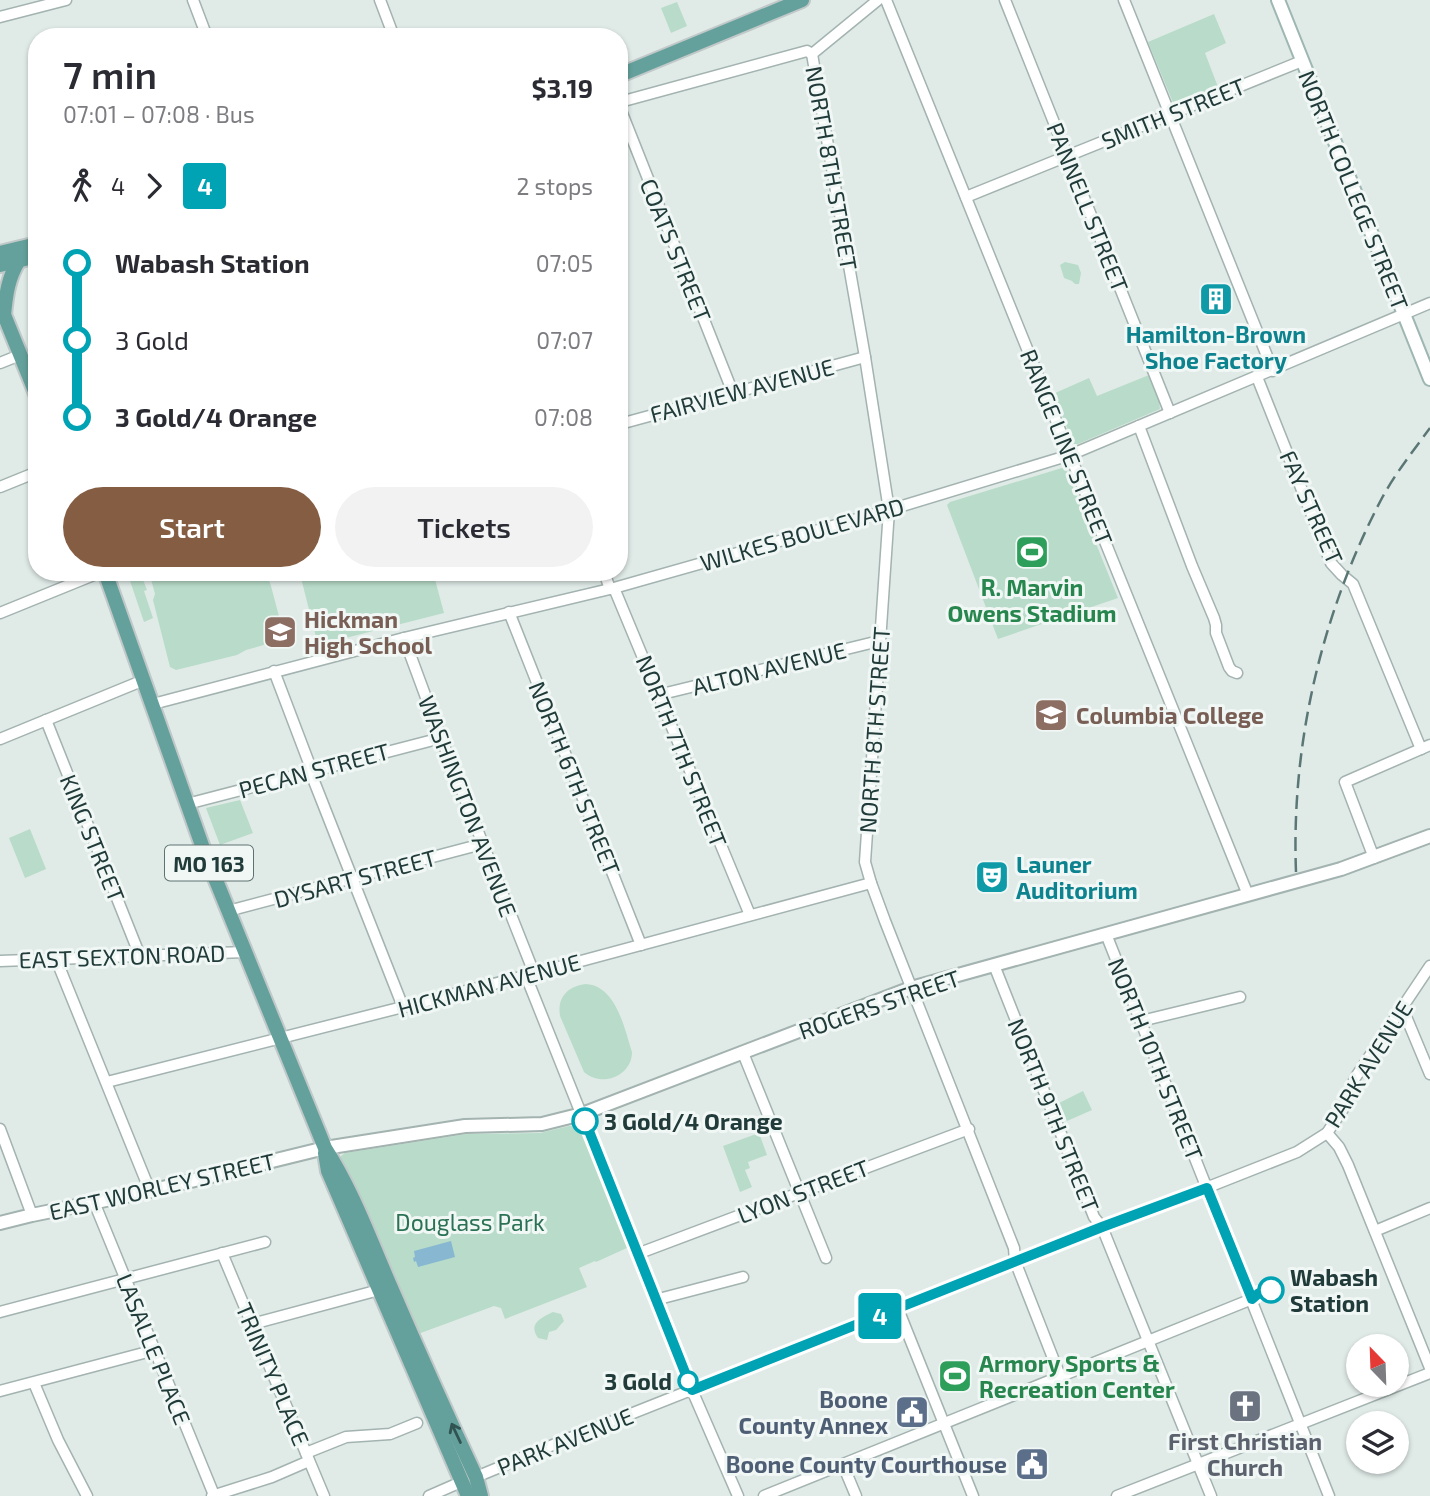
<!DOCTYPE html>
<meta charset="utf-8">
<style>
:root{--surface:#fff;--page:#f2f2f3;--text:#2b2b33;--muted:#7c7c81;--accent:#855d43}
body{margin:0;font-family:"Exo 2",sans-serif;background:var(--page);color:var(--text);height:100vh;display:flex;flex-direction:column;font-size:26px;white-space:nowrap}
*{box-sizing:border-box;margin:0}
p{font-size:23px;color:var(--muted)}
.icon{flex:none;width:38px;height:38px;fill:none;stroke:currentColor;stroke-width:2;stroke-linecap:round;stroke-linejoin:round}
.map{position:relative;flex:1;overflow:hidden}
.sheet{position:absolute;left:28px;top:28px;width:600px;height:553px;display:flex;flex-direction:column;background:var(--surface);border-radius:28px;box-shadow:0 2px 5px #0004}
.sheet>*{flex:none}
.badge{padding:0 14px;border-radius:5px;font-size:24px;line-height:46px}
.needle{width:46px;rotate:337deg}
.buttons{position:absolute;left:1346px;top:1334px;display:grid;gap:14px}
.buttons a{display:grid;place-items:center;width:63px;height:63px;border-radius:50%;background:var(--surface);box-shadow:0 2px 5px #0004;font-size:35px}
.map>.badge{position:absolute;translate:-50% -50%;box-shadow:0 0 0 4px #fff}
.legs{display:flex;align-items:center;gap:10px;height:77px;padding:0 35px;font-size:23px}
.legs p{margin-inline-start:auto}
.summary{display:flex;align-items:center;justify-content:space-between;height:119px;padding:0 35px}
h1{font-size:38px;font-weight:600;line-height:52px}
.button{display:flex;gap:14px;margin-top:auto;padding:14px 35px}
.button a{flex:1;height:80px;border-radius:42px;background:var(--accent);color:#fff;font-size:28px;font-weight:600;line-height:80px;text-align:center}
.button a+a{background:var(--page);color:var(--text)}
ul{padding:0 35px;list-style:none}
li{display:flex;align-items:center;gap:24px;height:77px;font-size:26px}
li i{display:grid;place-items:center;width:10px;height:100%;margin:0 9px;background:currentColor}
li i::after{content:'';width:18px;height:18px;margin:-9px;border:5px solid;border-radius:50%;background:var(--surface)}
li p{margin-inline-start:auto}
li:first-child i{background:linear-gradient(#0000 50%,currentColor 0)}
li:last-child i{background:linear-gradient(currentColor 50%,#0000 0)}
.map>svg:first-child{display:block}
.green{fill:#b8dcc9}
.water{fill:#87b7d1}
.lines{fill:none;stroke-linecap:round;stroke-linejoin:round}
.minor-casing{stroke:#a3b3b0;stroke-width:13}
.tertiary-casing{stroke:#a3b3b0;stroke-width:16}
.secondary-casing{stroke:#9eb7b2;stroke-width:16}
.primary-casing{stroke:#c1c8c8;stroke-width:18}
.minor{stroke:#fff;stroke-width:10}
.tertiary{stroke:#fff;stroke-width:12}
.secondary{stroke:#fff;stroke-width:12}
.primary{stroke:#64a19c;stroke-width:14}
.rail{stroke:#5b7775;stroke-width:2.5;stroke-dasharray:14 7;stroke-linecap:butt}
.oneway{stroke:#315452}
.line-1-casing{stroke:#fff;stroke-width:16}
.line-1{stroke:#00a3b4;stroke-width:10}
.stop-1-dot{fill:#fff;stroke:#00a3b4;stroke-width:3.5}
.labels{text-anchor:middle;dominant-baseline:central;stroke-width:6;stroke-linejoin:round;paint-order:stroke}
.shield{fill:#f0f7f5;stroke:#5e7371;stroke-width:2}
.shield-label{font-size:21px;font-weight:bold;fill:#203b39}
.street-label{font-size:23px;fill:#203b39;stroke:#f0f7f5}
.culture-label{font-size:23px;font-weight:bold;fill:#0d838f;stroke:#f0f7f5}
.leisure-label{font-size:23px;font-weight:bold;fill:#27864d;stroke:#f0f7f5}
.education-label{font-size:23px;font-weight:bold;fill:#785e54;stroke:#f0f7f5;text-anchor:start}
.stop-label{font-size:23px;font-weight:bold;fill:#203b39;stroke:#f0f7f5;text-anchor:start}
.park-label{font-size:23px;fill:#2b7254;stroke:#f0f7f5}
.service-label{font-size:23px;font-weight:bold;fill:#4e5e75;stroke:#f0f7f5;text-anchor:end}
.worship-label{font-size:23px;font-weight:bold;fill:#5b616d;stroke:#f0f7f5}
</style>
<div class="map">
<svg width="1430" height="1496" viewBox="0 0 1430 1496">
<rect width="100%" height="100%" fill="#e0ebe8"/>
<g class="green">
<path d="M677,2L687,26L671,33L661,8Z"/>
<path d="M1214,14L1226,43L1205,53L1218,87L1174,105L1148,42Z"/>
<path d="M1065,262L1078,265L1081,273L1079,284H1075L1072,281L1064,278L1060,265Z"/>
<path d="M1149,375L1159,401L1160,409L1078,444H1074L1053,394L1089,378L1097,396Z"/>
<path d="M1065,467L1118,598L998,639L947,505L950,502Z"/>
<path d="M127,572H140L147,590L144,591L153,618L144,622Z"/>
<path d="M149,572H266L271,586L285,639L246,650L237,655L176,670L170,667L153,600L155,594Z"/>
<path d="M323,572H433L444,613L318,645L301,578Z"/>
<path d="M240,800L253,833L220,845L206,808Z"/>
<path d="M30,829L46,869L25,878L9,838Z"/>
<path d="M586,984C616,986 624,1027 632,1052C632,1076 602,1088 584,1072L560,1016C557,997 568,986 586,984Z"/>
<path d="M1083,1091L1092,1110L1067,1121L1059,1103Z"/>
<path d="M569,1126L577,1127L581,1129L629,1247L596,1262L595,1261L579,1268L587,1287L505,1319L501,1308L494,1306L418,1334L341,1160V1156L345,1153L467,1134L540,1133Z"/>
<path d="M759,1133L767,1155L748,1162L750,1168L745,1170L752,1187L740,1192L723,1146Z"/>
<path d="M553,1312L561,1314L564,1321L556,1330L549,1332L547,1340L538,1338C528,1323 541,1318 553,1312Z"/>
</g>
<path class="water" d="M451,1241L455,1257L418,1267L416,1261L414,1262L413,1258L415,1257L414,1251Z"/>
<g class="lines">
<g class="minor-casing">
<g id="minor">
<path d="M193,0L207,37"/>
<path d="M380,0L394,37"/>
<path d="M886,0L1248,895"/>
<path d="M1005,0L1170,413"/>
<path d="M1124,0L1273,371"/>
<path d="M0,17L66,0"/>
<path d="M812,54L865,357L889,510L865,862L871,883L885,921L1014,1248L1015,1261L1060,1376"/>
<path d="M620,102L807,51L812,54L878,0"/>
<path d="M620,108L733,393"/>
<path d="M966,197L1302,61"/>
<path d="M0,363L20,355"/>
<path d="M1257,377L1331,563L1342,575L1353,584L1421,749"/>
<path d="M620,424L865,357"/>
<path d="M1139,426L1192,566L1214,618L1216,625V633L1229,667L1232,671L1237,673"/>
<path d="M0,487L37,472"/>
<path d="M604,572L610,589"/>
<path d="M614,588L750,915"/>
<path d="M509,612L641,945"/>
<path d="M0,613L101,572"/>
<path d="M404,638L441,738L534,973"/>
<path d="M274,671L312,771"/>
<path d="M658,695L879,641"/>
<path d="M153,704L404,638L614,588L889,510L1070,455L1430,303"/>
<path d="M46,720L140,956"/>
<path d="M0,739L144,680"/>
<path d="M310,771L403,1007"/>
<path d="M187,804L441,738"/>
<path d="M1374,858L1345,782L1430,745"/>
<path d="M228,911L482,844"/>
<path d="M1106,934L1329,1496"/>
<path d="M56,959L150,1191"/>
<path d="M0,961L245,952"/>
<path d="M994,965L1094,1217L1102,1227L1211,1496"/>
<path d="M526,976L688,1381L738,1496"/>
<path d="M1402,1007L1430,1074"/>
<path d="M1141,1021L1240,997"/>
<path d="M743,1053L826,1258"/>
<path d="M107,1082L529,975L871,883"/>
<path d="M0,1129L32,1215"/>
<path d="M1327,1133L1339,1147L1348,1165L1430,1368"/>
<path d="M94,1202L214,1495"/>
<path d="M1375,1231L1430,1208"/>
<path d="M222,1253L324,1496"/>
<path d="M637,1254L969,1129"/>
<path d="M655,1300L743,1277"/>
<path d="M898,1309L973,1496"/>
<path d="M0,1312L265,1242"/>
<path d="M252,1324L379,1290"/>
<path d="M34,1383L58,1440L87,1496"/>
<path d="M0,1391L155,1350"/>
<path d="M306,1453L346,1437L390,1434L417,1423"/>
<path d="M843,1465L856,1496"/>
<path d="M476,1477L560,1442L1102,1227L1216,1184L1297,1152L1327,1133L1343,1109L1355,1078L1430,966"/>
<path d="M212,1496L272,1477L309,1461"/>
<path d="M429,1496L461,1482"/>
<path d="M764,1496L1252,1299"/>
<path d="M1117,1496L1430,1373"/>
</g>
</g>
<g class="tertiary-casing">
<path id="tertiary" d="M0,1223L32,1215L150,1191L325,1148L465,1126L542,1124L582,1114L911,988L1341,869L1430,836"/>
</g>
<g class="secondary-casing">
<path id="secondary" d="M1278,0L1430,379"/>
</g>
<g class="primary-casing">
<g id="primary">
<path d="M620,75L802,0"/>
<path d="M0,253L37,244"/>
<path d="M0,265L37,256"/>
<path d="M0,305L37,396"/>
<path d="M4,315C6,294 8,278 19,260"/>
<path d="M105,572L204,851L325,1148C352,1190 369,1237 389,1283C417,1348 446,1413 476,1477L481,1496"/>
<path d="M325,1153L328,1171L468,1496"/>
</g>
</g>
<use href="#minor" class="minor"/>
<use href="#tertiary" class="tertiary"/>
<use href="#secondary" class="secondary"/>
<use href="#primary" class="primary"/>
<path class="rail" d="M1296,872C1291,743 1322,612 1382,498C1395,474 1413,451 1430,428"/>
</g>
<defs><path id="oneway-shaft" d="M-6 0H5M1.5-3L5.5 0L1.5 3" fill="none" stroke-width="1.6" stroke-linecap="round" stroke-linejoin="round" transform="scale(1.75)"/></defs>
<use class="oneway" href="#oneway-shaft" transform="translate(456 1433) rotate(-115)"/>
<g class="lines">
<g class="line-1-casing">
<path id="line-1" d="M585,1121L692,1390L1102,1227L1207,1188L1252,1299L1259,1293L1271,1290"/>
</g>
<use href="#line-1" class="line-1"/>
</g>
<defs>
<g id="building-square" transform="scale(1.75)"><rect x="-9" y="-9" width="18" height="18" rx="4" fill="#0f9aa8" stroke="#f0f7f5"/><path d="M-4-6H4V6H1V3H-1V6H-4ZM-2.5-4.3h1.7v1.8h-1.7ZM.8-4.3h1.7v1.8H.8ZM-2.5-1h1.7V.8h-1.7ZM.8-1h1.7V.8H.8Z" fill="#fff"/></g>
<g id="stadium-square" transform="scale(1.75)"><rect x="-9" y="-9" width="18" height="18" rx="4" fill="#2e9e5b" stroke="#f0f7f5"/><path d="M0-5a6.5 5 0 1 0 0 10a6.5 5 0 1 0 0-10ZM-3.5-1.8h7v3.6h-7Z" fill="#fff"/></g>
<g id="school-square" transform="scale(1.75)"><rect x="-9" y="-9" width="18" height="18" rx="4" fill="#8d6e63" stroke="#f0f7f5"/><path d="M0-5L7-2L0 1L-7-2ZM-4 1L0 2.5L4 1V4Q0 6-4 4Z" fill="#fff"/></g>
<g id="university-square" transform="scale(1.75)"><rect x="-9" y="-9" width="18" height="18" rx="4" fill="#8d6e63" stroke="#f0f7f5"/><path d="M0-5L7-2L0 1L-7-2ZM-4 1L0 2.5L4 1V4Q0 6-4 4Z" fill="#fff"/></g>
<g id="theatre-square" transform="scale(1.75)"><rect x="-9" y="-9" width="18" height="18" rx="4" fill="#0f9aa8" stroke="#f0f7f5"/><path d="M-5-5.5Q0-4 5-5.5V0Q5 5 0 6Q-5 5-5 0ZM-3.3-2.5H-1v1.5H-3.3ZM1-2.5H3.3v1.5H1ZM-2.8 1Q0 5.5 2.8 1Z" fill="#fff"/></g>
<g id="church-square" transform="scale(1.75)"><rect x="-9" y="-9" width="18" height="18" rx="4" fill="#6b7280" stroke="#f0f7f5"/><path d="M-1.2-6h2.4v3.5h3.3v2.4h-3.3V6h-2.4V-.1h-3.3v-2.4h3.3Z" fill="#fff"/></g>
<g id="civic-square" transform="scale(1.75)"><rect x="-9" y="-9" width="18" height="18" rx="4" fill="#5c6f8a" stroke="#f0f7f5"/><path d="M-.6-6.5H3V-4.5H.6V-3L4-1V1h2V6H-6V1h2V-1L-.6-3ZM-1.2 2.5V6h2.4V2.5Z" fill="#fff"/></g>
</defs>
<g fill-rule="evenodd">
<use href="#building-square" x="1216" y="299"/>
<use href="#stadium-square" x="1032" y="552"/>
<use href="#school-square" x="280" y="632"/>
<use href="#university-square" x="1051" y="715"/>
<use href="#theatre-square" x="992" y="877"/>
<use href="#stadium-square" x="955" y="1376"/>
<use href="#church-square" x="1245" y="1406"/>
<use href="#civic-square" x="912" y="1412"/>
<use href="#civic-square" x="1032" y="1464"/>
</g>
<g class="stop-1-dot">
<circle cx="585" cy="1121" r="12"/>
<circle cx="1271" cy="1290" r="12"/>
<circle cx="688" cy="1381" r="9"/>
</g>
<g class="labels">
<rect class="shield" x="165" y="845.5" width="88" height="35" rx="5"/>
<g class="shield-label">
<text x="209" y="863">MO 163</text>
</g>
<g class="street-label">
<text transform="translate(1173 113) rotate(-22)">SMITH STREET</text>
<text transform="translate(832 168) rotate(80)">NORTH 8TH STREET</text>
<text transform="translate(1354 190) rotate(68)">NORTH COLLEGE STREET</text>
<text transform="translate(1088 207) rotate(68)">PANNELL STREET</text>
<text transform="translate(676 250) rotate(68)">COATS STREET</text>
<text transform="translate(742 390) rotate(-15)">FAIRVIEW AVENUE</text>
<text transform="translate(1067 447) rotate(68)">RANGE LINE STREET</text>
<text transform="translate(1312 507) rotate(66)">FAY STREET</text>
<text transform="translate(802 534) rotate(-16)">WILKES BOULEVARD</text>
<text transform="translate(769 668) rotate(-14)">ALTON AVENUE</text>
<text transform="translate(874 730) rotate(-86)">NORTH 8TH STREET</text>
<text transform="translate(682 751) rotate(68)">NORTH 7TH STREET</text>
<text transform="translate(314 770) rotate(-15)">PECAN STREET</text>
<text transform="translate(575 778) rotate(68)">NORTH 6TH STREET</text>
<text transform="translate(468 806) rotate(69)">WASHINGTON AVENUE</text>
<text transform="translate(93 838) rotate(68)">KING STREET</text>
<text transform="translate(355 878) rotate(-15)">DYSART STREET</text>
<text transform="translate(122 956) rotate(-2)">EAST SEXTON ROAD</text>
<text transform="translate(489 985) rotate(-15)">HICKMAN AVENUE</text>
<text transform="translate(879 1004) rotate(-19)">ROGERS STREET</text>
<text transform="translate(1156 1059) rotate(68)">NORTH 10TH STREET</text>
<text transform="translate(1368 1064) rotate(-58)">PARK AVENUE</text>
<text transform="translate(1054 1115) rotate(68)">NORTH 9TH STREET</text>
<text transform="translate(162 1186) rotate(-13)">EAST WORLEY STREET</text>
<text transform="translate(803 1191) rotate(-21)">LYON STREET</text>
<text transform="translate(154 1349) rotate(68)">LASALLE PLACE</text>
<text transform="translate(273 1374) rotate(67)">TRINITY PLACE</text>
<text transform="translate(565 1441) rotate(-22)">PARK AVENUE</text>
</g>
<g class="culture-label">
<text x="1216" y="334">Hamilton-Brown<tspan x="1216" dy="26">Shoe Factory</tspan></text>
<text x="1016" y="864" text-anchor="start">Launer<tspan x="1016" dy="26">Auditorium</tspan></text>
</g>
<g class="leisure-label">
<text x="1032" y="587">R. Marvin<tspan x="1032" dy="26">Owens Stadium</tspan></text>
<text x="979" y="1363" text-anchor="start">Armory Sports &amp;<tspan x="979" dy="26">Recreation Center</tspan></text>
</g>
<g class="education-label">
<text x="304" y="619">Hickman<tspan x="304" dy="26">High School</tspan></text>
<text x="1076" y="715">Columbia College</text>
</g>
<g class="stop-label">
<text x="604" y="1121">3 Gold/4 Orange</text>
<text x="1290" y="1277">Wabash<tspan x="1290" dy="26">Station</tspan></text>
<text x="672" y="1381" text-anchor="end">3 Gold</text>
</g>
<g class="park-label">
<text x="470" y="1222">Douglass Park</text>
</g>
<g class="service-label">
<text x="888" y="1399">Boone<tspan x="888" dy="26">County Annex</tspan></text>
<text x="1007" y="1464">Boone County Courthouse</text>
</g>
<g class="worship-label">
<text x="1245" y="1441">First Christian<tspan x="1245" dy="26">Church</tspan></text>
</g>
</g>
</svg>
<div class="buttons">
<a><svg class="needle" viewBox="-14 -14 28 28"><path d="M0-13l5 13h-10z" fill="#e53935"/><path d="M0 13l5-13h-10z" fill="#7c7c81"/></svg></a>
<a><svg class="icon" aria-label="layers" viewBox="0 0 24 24"><path d="M12 4l9 5-9 5-9-5zM3 14l9 5 9-5"/></svg></a>
</div>
<b class="badge" style="left:880px;top:1316px;background:#00a3b4;color:#fff">4</b>
<section class="sheet">
<div class="summary"><div><h1>7 min</h1><p>07:01 – 07:08 · Bus</p></div><b>$3.19</b></div>
<div class="legs"><svg class="icon" aria-label="walk" viewBox="0 0 24 24"><circle cx="13" cy="4" r="2"/><path d="M13 8l-2 6 4 7M11 14l-3 7M7 12l3-4h3l4 4"/></svg>4<svg class="icon" aria-label="forward" viewBox="0 0 24 24"><path d="M9 5l7 7-7 7"/></svg><b class="badge" style="background:#00a3b4;color:#fff">4</b><p>2 stops</p></div>
<ul>
<li><i style="color:#00a3b4"></i><b>Wabash Station</b><p>07:05</p></li>
<li><i style="color:#00a3b4"></i><span>3 Gold</span><p>07:07</p></li>
<li><i style="color:#00a3b4"></i><b>3 Gold/4 Orange</b><p>07:08</p></li>
</ul>
<div class="button"><a>Start</a><a>Tickets</a></div>
</section>
</div>
